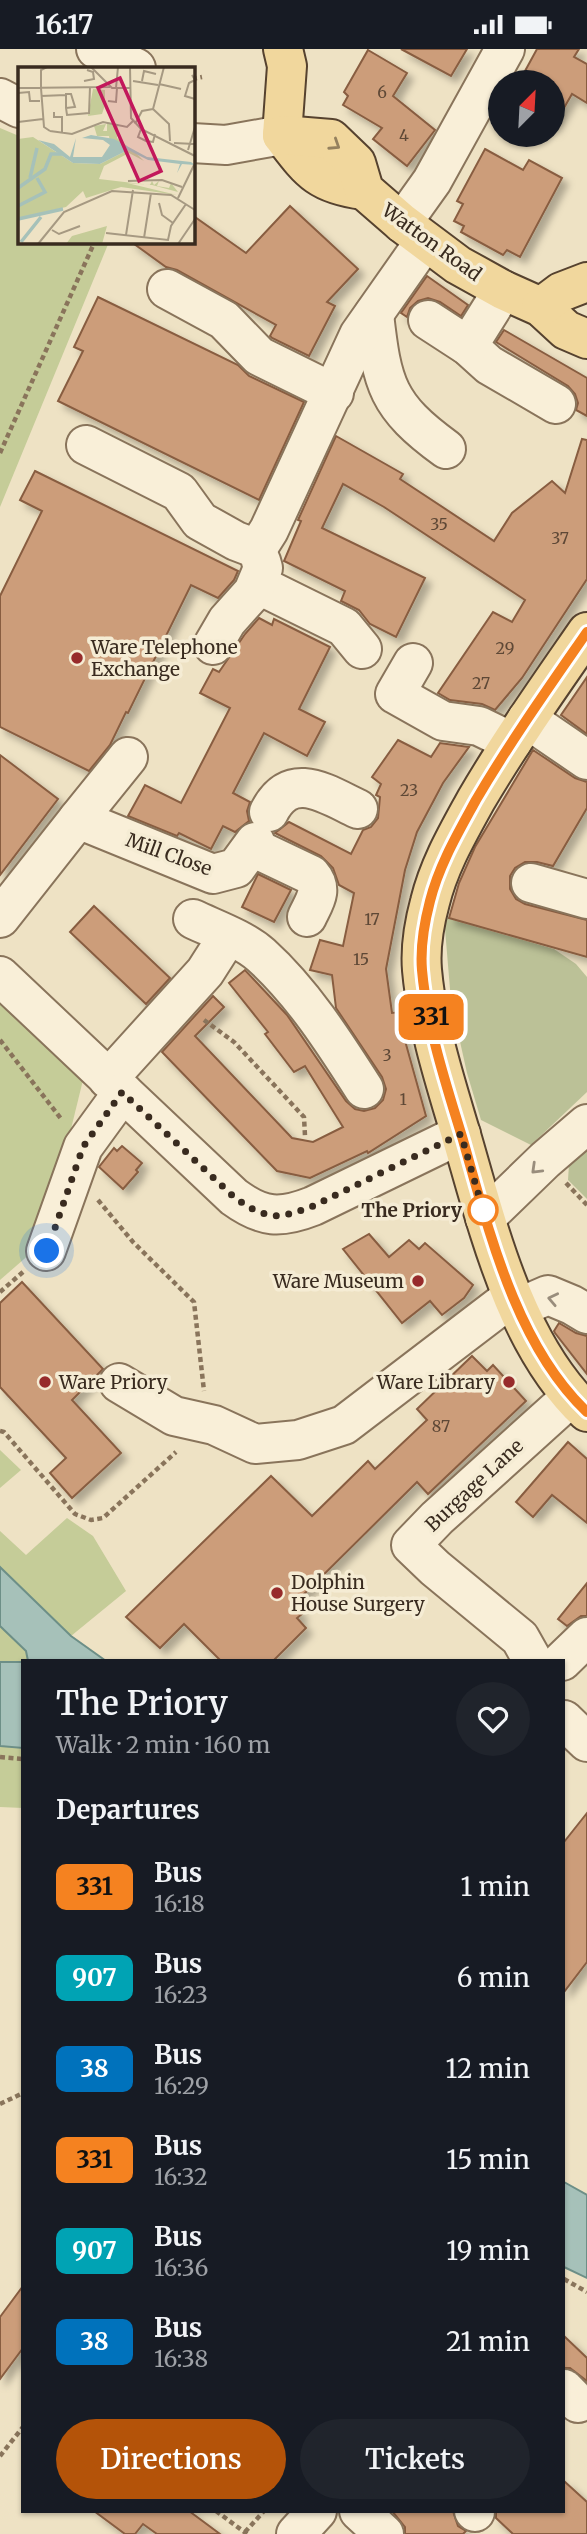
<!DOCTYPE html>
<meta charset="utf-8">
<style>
:root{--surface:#171b24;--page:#20242c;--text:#f1f3f6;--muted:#9ea1a6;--accent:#b45309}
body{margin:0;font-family:Merriweather,serif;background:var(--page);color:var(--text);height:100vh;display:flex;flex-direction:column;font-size:26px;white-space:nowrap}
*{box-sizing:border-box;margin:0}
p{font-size:23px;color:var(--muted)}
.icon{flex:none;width:38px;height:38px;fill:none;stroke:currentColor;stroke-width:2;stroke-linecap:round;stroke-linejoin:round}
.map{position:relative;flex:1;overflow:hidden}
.side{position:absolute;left:21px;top:1610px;width:544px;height:854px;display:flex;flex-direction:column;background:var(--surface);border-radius:0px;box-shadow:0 2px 5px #0004}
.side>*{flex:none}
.badge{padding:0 14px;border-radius:10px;font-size:24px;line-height:46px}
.needle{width:46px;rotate:24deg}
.tools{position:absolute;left:488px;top:21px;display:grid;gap:14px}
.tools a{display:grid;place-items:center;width:77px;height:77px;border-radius:50%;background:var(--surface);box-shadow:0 2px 5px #0004;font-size:35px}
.you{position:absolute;width:35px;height:35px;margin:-18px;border:5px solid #fff;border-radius:50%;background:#1a73e8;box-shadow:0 0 0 10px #1a73e833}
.map>.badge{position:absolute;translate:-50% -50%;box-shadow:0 0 0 4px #fff}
h2{padding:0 35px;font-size:26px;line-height:63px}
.round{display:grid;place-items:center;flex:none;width:74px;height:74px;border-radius:37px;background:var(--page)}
.summary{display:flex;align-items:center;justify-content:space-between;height:119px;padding:0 35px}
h1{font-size:33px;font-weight:600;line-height:52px}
.primary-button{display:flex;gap:14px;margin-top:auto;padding:14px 35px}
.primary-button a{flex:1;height:80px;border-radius:42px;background:var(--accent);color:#fff;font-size:28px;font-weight:600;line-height:80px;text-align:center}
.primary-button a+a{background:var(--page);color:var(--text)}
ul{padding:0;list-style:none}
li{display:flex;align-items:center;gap:21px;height:91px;padding:0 35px}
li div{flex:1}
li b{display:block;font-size:26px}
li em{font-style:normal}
li .badge{min-width:77px;font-weight:700;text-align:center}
.status{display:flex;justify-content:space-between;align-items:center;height:49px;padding:0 35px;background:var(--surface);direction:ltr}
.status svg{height:19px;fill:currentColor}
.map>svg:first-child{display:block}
.green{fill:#c5cc98}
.cemetery{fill:#bbc197}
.water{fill:#a6c1b9;stroke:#6d8f87;stroke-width:2}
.building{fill:#cc9d7a;stroke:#885d41;stroke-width:2;filter:url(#shadow)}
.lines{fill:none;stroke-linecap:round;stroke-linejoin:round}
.minor-casing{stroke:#89745b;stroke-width:42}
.major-casing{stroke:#56422f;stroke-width:42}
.path{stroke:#89745b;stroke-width:4.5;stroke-dasharray:5 3.5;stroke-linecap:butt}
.minor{stroke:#f9efd8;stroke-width:38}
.major{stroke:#f1d79d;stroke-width:38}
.oneway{stroke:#95815e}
.oneway2{stroke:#998d7c}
.line-casing{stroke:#fff;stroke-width:16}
.line{stroke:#f58220;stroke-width:10}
.walk{stroke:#392b1f;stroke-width:7;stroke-dasharray:0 12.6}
.poi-dot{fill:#972b2b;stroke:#f5ecd4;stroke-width:2.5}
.stop-dot{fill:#fff;stroke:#f58220;stroke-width:3.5}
.labels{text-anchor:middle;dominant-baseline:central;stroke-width:7;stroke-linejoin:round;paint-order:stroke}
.number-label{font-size:16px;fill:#5e4836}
.street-label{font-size:19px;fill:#392b1f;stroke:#f5ecd4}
.poi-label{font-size:19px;fill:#392b1f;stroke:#f5ecd4;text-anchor:start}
.stop-label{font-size:19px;font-weight:bold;fill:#392b1f;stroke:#f5ecd4;text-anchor:end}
.inset-river{fill:none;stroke:#a6c1b9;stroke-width:3.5}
.inset-road{fill:none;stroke:#a69982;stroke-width:2}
.view{fill:#c2185b;fill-opacity:0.15;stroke:#c2185b;stroke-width:3.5}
.inset-edge{fill:none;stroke:#392b1f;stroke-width:3.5}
</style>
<div class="status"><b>16:17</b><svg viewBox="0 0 49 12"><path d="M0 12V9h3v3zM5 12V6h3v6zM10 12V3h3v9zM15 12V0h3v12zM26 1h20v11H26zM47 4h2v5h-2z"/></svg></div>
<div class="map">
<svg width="587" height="2485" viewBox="0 0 587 2485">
<defs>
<filter id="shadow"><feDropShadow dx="6" dy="6" stdDeviation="3.5" flood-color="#0004"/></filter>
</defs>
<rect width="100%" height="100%" fill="#eee2c4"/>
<g class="green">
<path d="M0,79L19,87V192L109,193L0,458Z"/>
<path d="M0,955L83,1031L70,1084L31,1204L0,1231Z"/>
<path d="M0,1401L21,1421L0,1439Z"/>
<path d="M67,1469L93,1487L126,1542L71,1587L0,1518V1482L26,1506Z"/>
<path d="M0,1577L26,1602L28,1612L0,1613Z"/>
<path d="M0,1697L23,1699V1759L0,1758Z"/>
</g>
<g class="cemetery">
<path d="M444,868L554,900L576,915L587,928V1043L531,1096L481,1071L467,1024L451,952Z"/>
<path d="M587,1095V1150L568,1131L569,1115Z"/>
</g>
<g class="water">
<path d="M0,1518L71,1587L106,1612H28L26,1602L0,1577Z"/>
<path d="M0,1613H23V1699L0,1697Z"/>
<path d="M564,2133L587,2146V2229L564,2218Z"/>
</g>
<g class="building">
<path d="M401,0H467L451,27Z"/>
<path d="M537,0H579L574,8L587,15V54L572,45L553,78V33H519Z"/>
<path d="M368,1L407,24L393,47L435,81L407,117L373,90L382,79L343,56L348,47L344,43Z"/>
<path d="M485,100L523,121L529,111L562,129L520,208L507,201L503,206L461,183L464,177L454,172L463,155L457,152Z"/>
<path d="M290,157L358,220L327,253L335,257L309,307L272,289L270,287L276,276L177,221L166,218L130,192H192V166L246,204Z"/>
<path d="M427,227L468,256L461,267L440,253L428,249L418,252L410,259L407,268L401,264Z"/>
<path d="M98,248L238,316L249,327L304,353L259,451L58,352L83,302L74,298Z"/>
<path d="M504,281L587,329V367L576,361L578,354L575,345L568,337L496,293Z"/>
<path d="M336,387L403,425L400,430L494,492L512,464L552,432L565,444L582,390L587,391V530L522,629L495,661L482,655L450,651L438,644L493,563L512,573L525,551L384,458L343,435L322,479L425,529L396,588L370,575L359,561L341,552L345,542L284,512L301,472L298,471Z"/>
<path d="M35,422L238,522L234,531L218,549L191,536L128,664L126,663L110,696L89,722L0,678V547L42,462L20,451Z"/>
<path d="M259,569L272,576L274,570L330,598L299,660L325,673L307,707L264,684L233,744L250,753L247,762L249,772L235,783L223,777L211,800L179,784L177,787L128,767L145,736L181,754L230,659L200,644L213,620L219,623L245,585Z"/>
<path d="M587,628V685L561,666Z"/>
<path d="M398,691L431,708L440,694L469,698L443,734L417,783L405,821L386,920L392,964L400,963L404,988L426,1067L368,1104L367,1102L310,1129L277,1122L162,1003L213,947L224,958L195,987L292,1089L313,1093L343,1078L305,1017L294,1023L265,985L268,983L229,934L245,921L287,966L346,1052L355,1060L364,1062L375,1059L383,1051L386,1040L382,1028L336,959L332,926L310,921L320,891L343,897L354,844L339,836L333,819L321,807L275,784L289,773L351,805L363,781L371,778L378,769L380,748L376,746L381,735L372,728Z"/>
<path d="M533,701L575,729L587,733V759L553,817L537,813H525L515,819L510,827V840L516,850L525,855L587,871V908L449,869L459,834L475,798Z"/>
<path d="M0,706L58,750L0,826Z"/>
<path d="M258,825L291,841L274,873L242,858Z"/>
<path d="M94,857L170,929L146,955L70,883Z"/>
<path d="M122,1097L142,1114L136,1121L138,1123L123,1140L99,1118L114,1099L117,1102Z"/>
<path d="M369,1185L389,1208L409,1191L419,1200L425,1194L473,1236L464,1249L442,1266L430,1252L402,1274L343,1200Z"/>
<path d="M22,1233L103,1320L72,1351L121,1404L72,1449L50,1424L66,1409L0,1338V1254Z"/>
<path d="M559,1274L576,1284L587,1287V1325L555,1284L554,1282Z"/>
<path d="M472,1307L487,1322L493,1316L526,1352L428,1445L417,1433L293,1556L302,1565L297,1569L306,1579L273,1612H221L184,1575L160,1599L126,1568L271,1427L312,1467L368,1412L375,1420L427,1371L417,1360Z"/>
<path d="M568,1393L587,1410V1474L552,1446L533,1468L516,1453Z"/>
<path d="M587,1534V1567H581L567,1577L558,1570Z"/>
<path d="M587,1764V1913L564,1943V1793Z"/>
<path d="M23,2237V2299L0,2330V2268Z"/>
<path d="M564,2287L587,2309V2332L570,2319H564Z"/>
<path d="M564,2432L587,2453V2485H513L496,2469V2462H564Z"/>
<path d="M94,2462H189L220,2485H157L143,2475L135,2485H125Z"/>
<path d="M392,2462H453L458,2477L466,2482L463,2485H405V2478Z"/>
</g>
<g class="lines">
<g class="minor-casing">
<g id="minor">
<path d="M96,0L136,19"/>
<path d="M0,49L19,59"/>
<path d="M192,94L226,96L282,86"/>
<path d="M402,174L432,132L505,0"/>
<path d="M167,240L224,271L259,307L334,344"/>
<path d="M374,265C382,336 387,357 446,400"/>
<path d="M428,271L468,297L489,316L556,355"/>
<path d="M468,297L503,241"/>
<path d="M86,396L179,443L200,472L236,492L257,500L269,481L359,286L425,192"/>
<path d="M257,535L344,578L362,600"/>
<path d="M213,596L227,572L253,543L263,519L261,512"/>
<path d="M413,614L395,645L443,672L479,677L512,693"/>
<path d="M527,670L587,711"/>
<path d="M269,763C291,720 326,745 358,760"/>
<path d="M78,770L128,708"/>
<path d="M252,798L311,826C324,841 314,853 307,868"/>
<path d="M531,834L587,850"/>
<path d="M0,869L78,770L213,825L236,819L255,793"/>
<path d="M193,870C214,880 243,890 261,906C302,943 334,993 364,1040"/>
<path d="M0,927L234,1148C263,1169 280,1170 313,1157L461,1085"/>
<path d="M108,1030L205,923L228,887"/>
<path d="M485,1169L545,1111L587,1075"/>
<path d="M46,1202L83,1098L123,1043"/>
<path d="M518,1259L548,1246L572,1256L587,1265"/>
<path d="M119,1334L174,1367L214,1376L255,1395L298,1391L344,1376L513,1247"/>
<path d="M533,1612L520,1589L435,1519L411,1496L437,1469L571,1348"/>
<path d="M562,1612L587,1588"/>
<path d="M564,1671L587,1693"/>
<path d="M564,2340L578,2354"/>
<path d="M359,2462L384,2485"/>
<path d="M474,2462L475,2463"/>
<path d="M296,2485L317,2462"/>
</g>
</g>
<g class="major-casing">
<g id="major">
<path d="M283,0L287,17L282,86C309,121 317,135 364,141"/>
<path d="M282,86L331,90L356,114L364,141L402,174L458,216L503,241L541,258L566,281L587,290"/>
<path d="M541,258L561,243L587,233"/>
<path d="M587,583C549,638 510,693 476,751C458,784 439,816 430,853C424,875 420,897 422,921C427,977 445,1032 461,1086C488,1178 515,1295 587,1363"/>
</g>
</g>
<g class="path">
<path d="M192,30L202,28"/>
<path d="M0,404L95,192"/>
<path d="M204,971L234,993L304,1068L305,1087"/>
<path d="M0,991L62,1071"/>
<path d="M566,1134L587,1156"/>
<path d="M98,1151L133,1193L194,1253L204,1342"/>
<path d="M0,1243L23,1223"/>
<path d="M0,1382L4,1383L75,1465L91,1471L103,1469L176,1403"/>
<path d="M0,1708L23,1710"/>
<path d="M0,2055L23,2044"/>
<path d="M564,2230L587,2243"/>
<path d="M0,2407L23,2378"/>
<path d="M216,2462L247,2485"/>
<path d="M245,2483L264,2462"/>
</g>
<use href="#minor" class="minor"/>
<use href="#major" class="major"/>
</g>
<defs><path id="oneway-chevron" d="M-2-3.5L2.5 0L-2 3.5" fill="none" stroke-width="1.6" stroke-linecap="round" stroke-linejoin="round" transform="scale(1.75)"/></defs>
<use class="oneway" href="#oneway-chevron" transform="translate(335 96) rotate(33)"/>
<g class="oneway2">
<use href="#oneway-chevron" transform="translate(536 1120) rotate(136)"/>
<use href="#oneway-chevron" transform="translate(553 1250) rotate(-168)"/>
</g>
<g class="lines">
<g class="line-casing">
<path id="line" d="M587,583C549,638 510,693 476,751C458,784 439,816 430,852C424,875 420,897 422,921C427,978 446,1035 463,1091C489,1182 516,1296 587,1363"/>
</g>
<use href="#line" class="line"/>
<path class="walk" d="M47,1202L83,1098L122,1043L234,1148L248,1158L262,1164L277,1167L294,1164L313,1157L461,1085L485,1168L483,1161"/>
</g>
<g class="poi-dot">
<circle cx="77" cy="609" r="7"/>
<circle cx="418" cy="1232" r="7"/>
<circle cx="45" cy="1333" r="7"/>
<circle cx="509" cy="1333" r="7"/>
<circle cx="277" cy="1544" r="7"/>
</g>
<circle class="stop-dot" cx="483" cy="1161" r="14"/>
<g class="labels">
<g class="number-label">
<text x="382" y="43">6</text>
<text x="404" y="86">4</text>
<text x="439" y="475">35</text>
<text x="560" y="489">37</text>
<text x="505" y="599">29</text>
<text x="481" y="634">27</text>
<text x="409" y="741">23</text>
<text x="372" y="870">17</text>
<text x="361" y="910">15</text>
<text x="387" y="1006">3</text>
<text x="403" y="1050">1</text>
<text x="441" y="1377">87</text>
</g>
<g class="street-label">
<text transform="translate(432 193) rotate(36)">Watton Road</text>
<text transform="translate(169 805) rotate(20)">Mill Close</text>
<text transform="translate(474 1436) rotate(-43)">Burgage Lane</text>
</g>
<g class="poi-label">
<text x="91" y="598">Ware Telephone<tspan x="91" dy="22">Exchange</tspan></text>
<text x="404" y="1232" text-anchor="end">Ware Museum</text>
<text x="59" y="1333">Ware Priory</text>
<text x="495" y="1333" text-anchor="end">Ware Library</text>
<text x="291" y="1533">Dolphin<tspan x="291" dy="22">House Surgery</tspan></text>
</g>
<g class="stop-label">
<text x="462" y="1161">The Priory</text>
</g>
</g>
<g transform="translate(18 18)">
<rect width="177" height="177" fill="#eee2c4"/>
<path d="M75,22L87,23V38L84,47L70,49ZM89,55L100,58L99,71L109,79L92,76L91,69H79L76,59L88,57L85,64H89ZM15,70L55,96L82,97L110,83L117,85L126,94L111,86L86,99L81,112L132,118L134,114L136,118L141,114L139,119L151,121L153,116L160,125L134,118L109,116L159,128L103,120L68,131L65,124L48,140L0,151V72ZM89,159L84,177H48L54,169Z" fill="#c5cc98"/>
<path d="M73,68L96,72L129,90L173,95L177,98L164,97L159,106L162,97L130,93L110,83L82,97L55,96L20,73L36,77L52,90L58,71L55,90H84L92,78L85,73L64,71Z" fill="#a6c1b9"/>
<path class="inset-river" d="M12,111L19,81M0,121L27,102L33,87H44M0,139L27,125L19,111M0,152L45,142M3,175L23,150"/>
<path class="inset-road" d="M29,0L23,3V21L26,60L32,64M73,0L94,21H112M112,0L113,51L123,62L177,89M174,8L177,13L171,16L167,29L177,32M66,14L76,12L75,5L69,3M115,14L140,18M124,14L126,4L138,7M141,17L163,22M0,21L92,20M98,21L100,0M0,26L11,25L12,34H22M23,29L48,28M90,34L98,35L99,21M48,41L57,40L53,27H48V41L49,48L71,46L72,20M135,42L146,0M135,42L151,57L152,74M36,45V50H44V66M0,55L25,52M117,57L124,44L135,42M123,62L120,70L128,74L135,75L137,67M32,64L54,67L85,55L109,60L115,54M156,76L177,77M170,83L177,60M110,114L144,113L164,120M160,131L176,98M141,136L144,148L155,156M34,163L41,167L62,159M88,166L150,173L153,159L168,137M108,168L115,123M126,171L133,126M20,177L46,145L94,124L153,128L177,143M160,177L177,152"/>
<path class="view" d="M102,11L143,104L121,114L80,21Z"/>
<rect width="177" height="177" class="inset-edge"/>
</g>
</svg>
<div class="tools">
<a><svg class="needle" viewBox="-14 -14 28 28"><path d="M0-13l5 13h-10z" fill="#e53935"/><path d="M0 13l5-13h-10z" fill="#9ea1a6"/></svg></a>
</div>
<div class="you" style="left:47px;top:1202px"></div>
<b class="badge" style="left:431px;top:968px;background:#f58220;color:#111">331</b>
<section class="side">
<div class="summary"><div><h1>The Priory</h1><p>Walk · 2 min · 160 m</p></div><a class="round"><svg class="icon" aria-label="heart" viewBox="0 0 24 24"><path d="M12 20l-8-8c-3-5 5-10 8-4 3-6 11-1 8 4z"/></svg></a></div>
<h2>Departures</h2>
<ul>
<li><span class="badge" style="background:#f58220;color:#111">331</span><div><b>Bus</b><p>16:18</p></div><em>1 min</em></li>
<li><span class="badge" style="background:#00a3b4;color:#fff">907</span><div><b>Bus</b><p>16:23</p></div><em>6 min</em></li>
<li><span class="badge" style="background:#0072bc;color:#fff">38</span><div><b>Bus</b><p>16:29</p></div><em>12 min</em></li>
<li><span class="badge" style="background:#f58220;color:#111">331</span><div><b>Bus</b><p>16:32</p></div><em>15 min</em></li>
<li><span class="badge" style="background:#00a3b4;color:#fff">907</span><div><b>Bus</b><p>16:36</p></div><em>19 min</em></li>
<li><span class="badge" style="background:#0072bc;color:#fff">38</span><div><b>Bus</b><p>16:38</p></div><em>21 min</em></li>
</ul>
<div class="primary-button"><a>Directions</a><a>Tickets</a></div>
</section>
</div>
